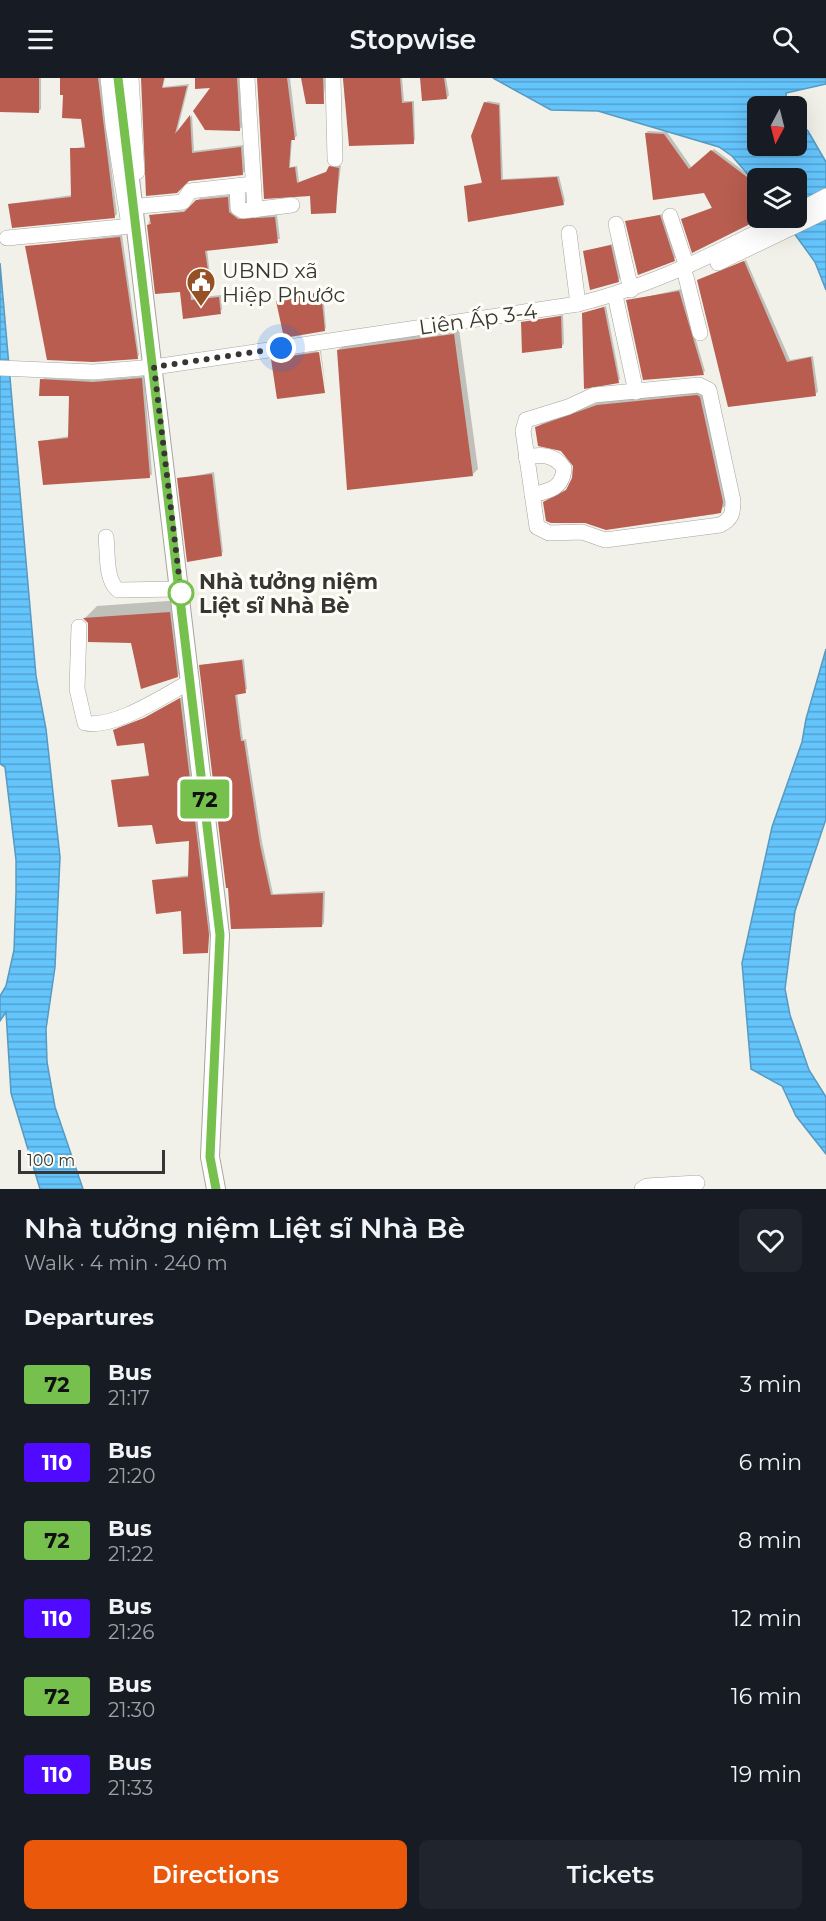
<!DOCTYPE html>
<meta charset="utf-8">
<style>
:root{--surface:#171b24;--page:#20242c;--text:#f1f3f6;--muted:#9ea1a6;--accent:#ea580c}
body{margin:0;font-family:Montserrat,sans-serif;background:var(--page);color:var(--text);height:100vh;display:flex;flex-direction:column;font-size:22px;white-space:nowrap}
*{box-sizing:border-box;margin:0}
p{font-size:20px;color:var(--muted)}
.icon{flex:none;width:33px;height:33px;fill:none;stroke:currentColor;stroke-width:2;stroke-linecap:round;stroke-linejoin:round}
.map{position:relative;height:1111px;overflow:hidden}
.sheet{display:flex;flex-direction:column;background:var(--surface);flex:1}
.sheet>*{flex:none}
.badge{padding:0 12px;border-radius:4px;font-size:21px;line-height:39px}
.needle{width:39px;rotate:187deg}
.controls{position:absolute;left:747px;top:18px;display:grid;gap:12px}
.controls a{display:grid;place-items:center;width:60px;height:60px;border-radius:9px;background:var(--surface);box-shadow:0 6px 24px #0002;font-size:30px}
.scale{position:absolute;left:18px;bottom:15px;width:147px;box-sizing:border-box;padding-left:6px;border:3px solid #373634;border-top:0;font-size:16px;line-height:21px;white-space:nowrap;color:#373634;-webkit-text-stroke:4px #fffef6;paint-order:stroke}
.you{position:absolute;width:30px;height:30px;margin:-15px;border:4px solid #fff;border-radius:50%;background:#1a73e8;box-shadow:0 0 0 9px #1a73e833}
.map>.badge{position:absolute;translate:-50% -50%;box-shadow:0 0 0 3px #fff}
h2{padding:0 24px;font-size:22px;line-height:54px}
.round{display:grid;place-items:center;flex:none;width:63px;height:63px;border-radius:9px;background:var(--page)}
.head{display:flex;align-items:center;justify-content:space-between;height:102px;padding:0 24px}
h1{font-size:28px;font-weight:600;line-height:45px}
.cta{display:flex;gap:12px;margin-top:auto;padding:12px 24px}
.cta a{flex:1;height:69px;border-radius:9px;background:var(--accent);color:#fff;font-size:24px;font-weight:600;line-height:69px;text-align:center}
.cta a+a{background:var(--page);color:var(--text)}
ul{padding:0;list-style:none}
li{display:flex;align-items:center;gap:18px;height:78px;padding:0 24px}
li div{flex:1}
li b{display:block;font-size:22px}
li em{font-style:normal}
li .badge{min-width:66px;font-weight:700;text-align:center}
header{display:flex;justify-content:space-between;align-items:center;height:78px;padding:0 24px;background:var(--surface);font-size:27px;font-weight:600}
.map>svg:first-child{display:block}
.water{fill:url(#water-rules);stroke:#569ac1;stroke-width:1.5}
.shadow{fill:#0003}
.building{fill:#b85d4f}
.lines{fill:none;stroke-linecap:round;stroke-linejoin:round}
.minor-casing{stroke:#a6a59e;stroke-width:16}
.major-casing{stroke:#a6a59e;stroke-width:20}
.minor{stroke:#fff;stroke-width:15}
.major{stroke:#fff;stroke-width:18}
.line-casing{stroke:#fff;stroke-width:14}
.line{stroke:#76c04d;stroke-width:9}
.walk{stroke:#373634;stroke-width:6;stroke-dasharray:0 10.8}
.stop-dot{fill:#fff;stroke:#76c04d;stroke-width:3}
.labels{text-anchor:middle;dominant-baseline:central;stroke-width:6;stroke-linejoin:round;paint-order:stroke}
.poi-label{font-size:21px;fill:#373634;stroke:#fffef6;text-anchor:start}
.street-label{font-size:21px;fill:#373634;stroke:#fffef6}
.stop-label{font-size:21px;font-weight:bold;fill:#373634;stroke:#fffef6;text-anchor:start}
</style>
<header><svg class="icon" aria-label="menu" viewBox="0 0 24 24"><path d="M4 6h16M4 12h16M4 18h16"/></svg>Stopwise<svg class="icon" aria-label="search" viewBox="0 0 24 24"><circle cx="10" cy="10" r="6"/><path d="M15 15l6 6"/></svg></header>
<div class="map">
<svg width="826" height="1111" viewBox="0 0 826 1111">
<defs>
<pattern id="water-rules" width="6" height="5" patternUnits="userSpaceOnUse" patternTransform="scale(1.5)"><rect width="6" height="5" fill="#64c5fd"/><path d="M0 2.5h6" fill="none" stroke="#53a1ce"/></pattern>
</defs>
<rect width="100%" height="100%" fill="#f1f0e9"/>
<g class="water">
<path d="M493,0H826V6L786,15L787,28H758V68H796L797,42L808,53L826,84V212L815,184L783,140H796V100H758L757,107L732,78L719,69L598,33L551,32Z"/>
<path d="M0,185L36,598L46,651L60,779L55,889L46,951L47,984L55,1029L83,1111H40L11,1015L6,934L0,943V918L6,908L14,872L16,815V782L5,689L0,686Z"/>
<path d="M826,571V741L795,833L785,911L790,937L809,992L826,1019V1076L796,1038L782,1008L751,991L742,885L772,749L802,664L806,641Z"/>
</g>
<g class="shadow">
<path d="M0,0H41V31L39,33L0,32Z"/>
<path d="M61,0H100L117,136L115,138L9,126L72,117V71L86,68L83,39L65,15Z"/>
<path d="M142,0H165L163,9L189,6L176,58L192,37L194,73L243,67L245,94L188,102Z"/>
<path d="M197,0H239L242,49L240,51L214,8Z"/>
<path d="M258,0H290L297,58L292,61L290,89L297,88L299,104L328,93L332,86L341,88L335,133L311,116L265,119Z"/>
<path d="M302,0H326L323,25Z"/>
<path d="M343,0H402L404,23H414L415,62L413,64L345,23Z"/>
<path d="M422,0H446L449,17L447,20Z"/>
<path d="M488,23L500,25L503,101L559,98L565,123L563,126L466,108L483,104L485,25Z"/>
<path d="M648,53L667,54L692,90L714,71L753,100L758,107L760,140L693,173L683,141L713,129L705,114L646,55Z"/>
<path d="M230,117L231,132L241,140L277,137L280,161L207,171L210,196L191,200L193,220L221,217L222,232L184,239L181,212L148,147L151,137L188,132L200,120Z"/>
<path d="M663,136L676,179L674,181L627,144Z"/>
<path d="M122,157L139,277L137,279L26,169Z"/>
<path d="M613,166L621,200L618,202L585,173Z"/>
<path d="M746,182L790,282L813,278L818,314L815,316L699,203Z"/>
<path d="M681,211L705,293L703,295L628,223Z"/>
<path d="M323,213L326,250L324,252L277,223Z"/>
<path d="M606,228L620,301L618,303L583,236Z"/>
<path d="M563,237L564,266L562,268L522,245Z"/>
<path d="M459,251L478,391L473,396L338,272L344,267Z"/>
<path d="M317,273L323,314L273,282L275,280Z"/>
<path d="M320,273H321L326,312Z"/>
<path d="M144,298L152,396L149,399L40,363L70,358L71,316L42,302L44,300L96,302Z"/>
<path d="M702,314L726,419L725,428L716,436L606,451L545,425L569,410L574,401L575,387L537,350L541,346L602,323Z"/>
<path d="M214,394L223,474L221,476L179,401Z"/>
<path d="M182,522L190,585L177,598L132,564L85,540L97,528Z"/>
<path d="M244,581L247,611L237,615L243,662L246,661L262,764L273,816L325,813L324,845L322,848L230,809L201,587Z"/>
<path d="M182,619L210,854L207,874L183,832L154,802L190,797V761L153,745L113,702L150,697L145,664L117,650L147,639Z"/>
</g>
<g class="building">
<path d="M0,0H39V35L0,34Z"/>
<path d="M60,0H98L115,140L12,150L8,126L71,119L70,70H85L81,41L62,40L63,17H60Z"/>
<path d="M141,0H164L162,10L187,8L175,56L190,37L192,75L241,69L243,97L189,103L177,115L146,118Z"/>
<path d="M195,0H237L240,53L205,52L193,33L210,10L195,11Z"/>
<path d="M257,0H287L295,62H291L289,90L295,89L297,105L326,94L329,88L339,90L336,135L311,136L310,118L264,121Z"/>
<path d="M301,0H323L324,26H306Z"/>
<path d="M343,0H400L402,25L412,24L414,66L349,68Z"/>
<path d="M420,0H444L447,21L422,23Z"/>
<path d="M484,24L499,27L501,102L557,99L564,127L468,144L464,108L482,105L471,58Z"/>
<path d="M645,55L664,56L689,91L711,72L751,102L758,112V142L692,175L681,141L712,130L704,115L653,122Z"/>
<path d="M228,119L229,134L238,141L275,139L278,165L205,173L209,199L189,202L191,222L219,219L221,236L183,241L180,214L155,216L147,147L151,146L149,137L184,134L196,122Z"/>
<path d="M660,137L675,183L638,197L625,143Z"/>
<path d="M120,159L138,281L93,284L47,282L25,168Z"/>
<path d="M611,167L619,204L590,212L583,173Z"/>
<path d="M744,183L787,284L811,279L816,318L728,329L697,202Z"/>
<path d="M679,213L704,297L643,302L626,222Z"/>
<path d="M321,214L325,253L284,260L276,223Z"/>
<path d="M604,229L619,305L584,311L582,235Z"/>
<path d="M561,238L562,270L522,275L521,244Z"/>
<path d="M454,256L473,398L347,412L337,272Z"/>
<path d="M319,274L325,315L277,321L271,281Z"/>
<path d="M142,300L150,400L43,407L38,363L68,360L69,318H39L40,301L93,304Z"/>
<path d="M697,317L700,319L723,424L721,435L606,452L585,445H551L546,443L543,424L566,412L572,400L573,388L561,373L538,368L535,349L597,327Z"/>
<path d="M212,396L222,478L187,484L177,400Z"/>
<path d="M170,534L178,599L141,611L131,565L88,564V545L83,540Z"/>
<path d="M242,582L246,615L235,617L241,663H244L260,767L271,817L323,815L322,849L231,851L228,810H226L199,587Z"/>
<path d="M180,620L209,857L208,875L183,876L181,833L156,836L152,802L188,799L189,763L156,766L152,747L118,749L111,702L149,698L144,665L117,668L113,652L144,640Z"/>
</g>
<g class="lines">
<g class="minor-casing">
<g id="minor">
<path d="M108,0L113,47L128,141"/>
<path d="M131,0L137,94"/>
<path d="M247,0L255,132"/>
<path d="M333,0L335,81"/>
<path d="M237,108L238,130L243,133L292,127"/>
<path d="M140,128L183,124L190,113L253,106"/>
<path d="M796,134L826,118"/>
<path d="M670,138L687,189"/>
<path d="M616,146L631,212"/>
<path d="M569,155L578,226"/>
<path d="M7,160L132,148"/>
<path d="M718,185L826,133"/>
<path d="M686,199L700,255"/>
<path d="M615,217L636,314"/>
<path d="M0,290L93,294L154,289L578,226C652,208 719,174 785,140"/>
<path d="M699,307L709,312L733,423C733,435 732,441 720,447L605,462L582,454L549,455L537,449L523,353L526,342L568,329L594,317Z"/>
<path d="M526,379C541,376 554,376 564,390C563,410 550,413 532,417"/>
<path d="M106,459C108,474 105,502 118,512L180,511"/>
<path d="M79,549L77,611L85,645C115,651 165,617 191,603"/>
<path d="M642,1111L647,1108L697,1105"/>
</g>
</g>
<g class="major-casing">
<path id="major" d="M118,0L220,857L210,1079L216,1111"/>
</g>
<use href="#minor" class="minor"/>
<use href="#major" class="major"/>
</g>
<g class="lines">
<g class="line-casing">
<path id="line" d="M118,0L220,857L210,1079L216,1111"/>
</g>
<use href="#line" class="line"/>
<path class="walk" d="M181,515L154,289L281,270"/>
</g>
<defs>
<g id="civic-pin" transform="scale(1.5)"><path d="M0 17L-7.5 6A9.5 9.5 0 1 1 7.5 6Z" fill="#955026" stroke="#fffef6"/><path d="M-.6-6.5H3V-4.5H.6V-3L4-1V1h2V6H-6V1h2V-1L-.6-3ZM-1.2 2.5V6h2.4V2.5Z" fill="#fff"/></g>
</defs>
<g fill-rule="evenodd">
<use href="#civic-pin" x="201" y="204"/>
</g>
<circle class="stop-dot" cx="181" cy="515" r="12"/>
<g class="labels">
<g class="poi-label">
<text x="222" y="192">UBND xã<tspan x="222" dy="24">Hiệp Phước</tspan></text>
</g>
<g class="street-label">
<text transform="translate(478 241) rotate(-8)">Liên Ấp 3-4</text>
</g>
<g class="stop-label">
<text x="199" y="503">Nhà tưởng niệm<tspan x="199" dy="24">Liệt sĩ Nhà Bè</tspan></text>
</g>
</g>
</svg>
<div class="controls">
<a><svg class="needle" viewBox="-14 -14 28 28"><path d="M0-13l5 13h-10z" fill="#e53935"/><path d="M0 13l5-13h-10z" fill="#9ea1a6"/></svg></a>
<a><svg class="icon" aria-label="layers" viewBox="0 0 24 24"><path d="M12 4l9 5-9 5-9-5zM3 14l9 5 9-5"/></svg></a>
</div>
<div class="scale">100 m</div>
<div class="you" style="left:281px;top:270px"></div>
<b class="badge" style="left:205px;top:721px;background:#76c04d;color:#111">72</b>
</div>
<section class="sheet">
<div class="head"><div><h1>Nhà tưởng niệm Liệt sĩ Nhà Bè</h1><p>Walk · 4 min · 240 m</p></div><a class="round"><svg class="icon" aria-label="heart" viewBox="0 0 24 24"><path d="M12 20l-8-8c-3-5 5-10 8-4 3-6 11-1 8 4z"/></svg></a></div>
<h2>Departures</h2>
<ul>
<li><span class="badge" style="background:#76c04d;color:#111">72</span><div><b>Bus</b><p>21:17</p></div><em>3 min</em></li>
<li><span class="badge" style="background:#4f0aff;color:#fff">110</span><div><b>Bus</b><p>21:20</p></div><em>6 min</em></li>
<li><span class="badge" style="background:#76c04d;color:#111">72</span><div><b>Bus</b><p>21:22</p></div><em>8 min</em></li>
<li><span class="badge" style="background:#4f0aff;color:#fff">110</span><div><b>Bus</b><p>21:26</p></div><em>12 min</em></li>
<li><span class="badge" style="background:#76c04d;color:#111">72</span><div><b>Bus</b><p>21:30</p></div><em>16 min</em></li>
<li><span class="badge" style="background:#4f0aff;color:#fff">110</span><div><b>Bus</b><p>21:33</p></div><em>19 min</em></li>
</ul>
<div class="cta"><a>Directions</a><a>Tickets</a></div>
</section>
